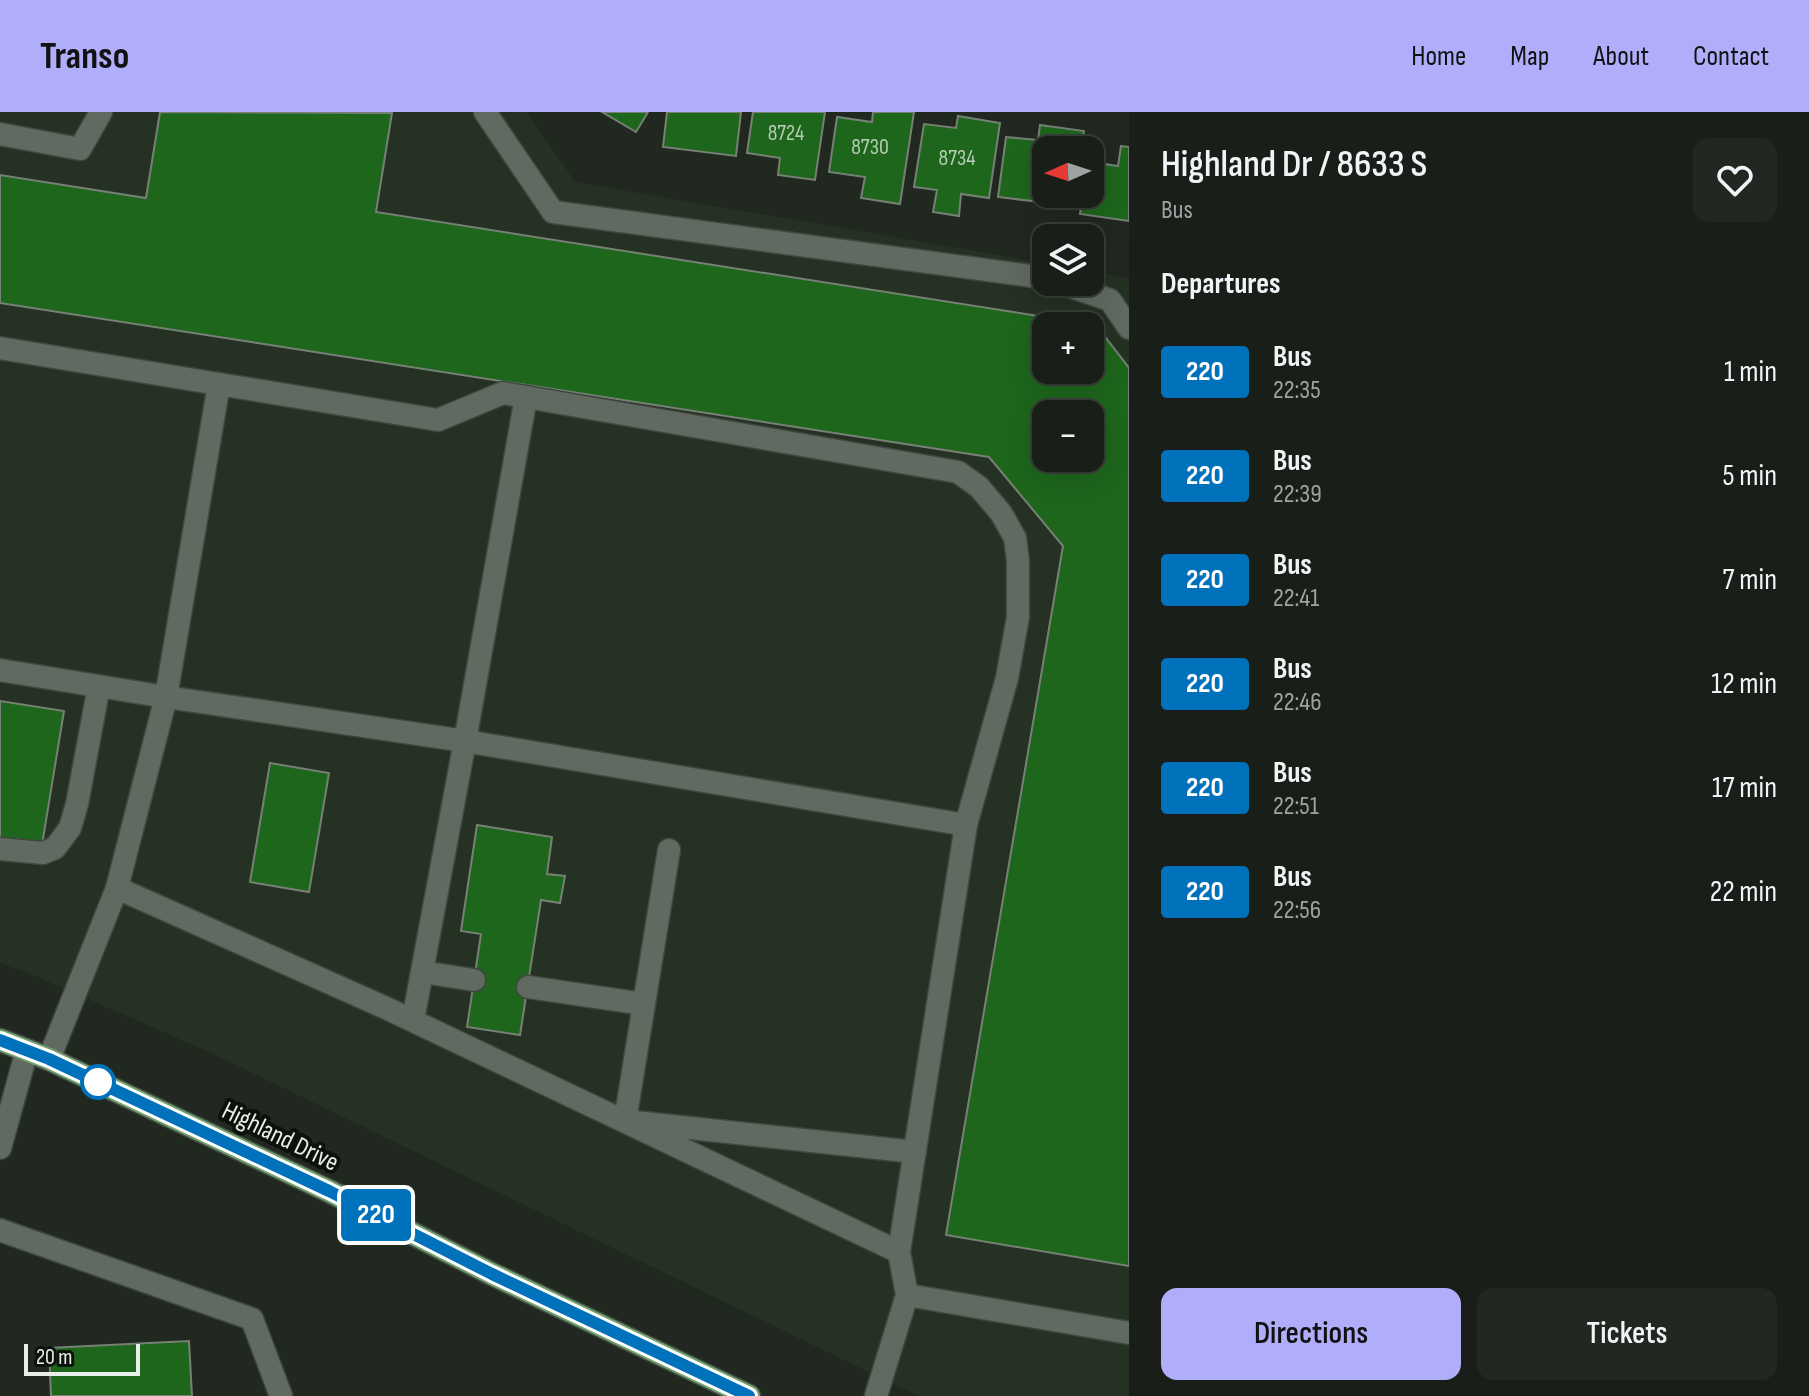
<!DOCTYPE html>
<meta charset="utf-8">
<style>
:root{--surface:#191e18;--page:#222721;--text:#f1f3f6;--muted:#9fa2a2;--line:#373c37;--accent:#b0aefa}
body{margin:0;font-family:"Sofia Sans Condensed",sans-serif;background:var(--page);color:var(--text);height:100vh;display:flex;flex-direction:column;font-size:30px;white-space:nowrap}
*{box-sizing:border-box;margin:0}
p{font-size:26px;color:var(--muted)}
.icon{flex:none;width:44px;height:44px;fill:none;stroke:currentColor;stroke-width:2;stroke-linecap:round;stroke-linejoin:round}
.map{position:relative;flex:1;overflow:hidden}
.side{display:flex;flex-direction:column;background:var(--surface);width:680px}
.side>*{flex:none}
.badge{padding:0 16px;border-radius:6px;font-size:28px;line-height:52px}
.needle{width:52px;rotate:267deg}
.fabs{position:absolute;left:1032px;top:24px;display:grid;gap:16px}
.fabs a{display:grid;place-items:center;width:72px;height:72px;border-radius:16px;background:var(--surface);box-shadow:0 8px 32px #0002,0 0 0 2px var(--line);font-size:40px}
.scale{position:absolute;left:24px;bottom:20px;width:116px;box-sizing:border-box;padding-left:8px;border:4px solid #e8eee8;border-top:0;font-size:22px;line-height:28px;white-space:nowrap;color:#e8eee8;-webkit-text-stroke:6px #0d100c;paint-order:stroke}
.map>.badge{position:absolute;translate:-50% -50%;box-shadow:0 0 0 4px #fff}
h2{padding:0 32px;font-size:30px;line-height:72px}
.round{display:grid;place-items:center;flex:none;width:84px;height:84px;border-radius:16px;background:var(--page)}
.head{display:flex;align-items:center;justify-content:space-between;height:136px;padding:0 32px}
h1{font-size:38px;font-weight:600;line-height:60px}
.action{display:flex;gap:16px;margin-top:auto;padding:16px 32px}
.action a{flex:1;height:92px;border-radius:16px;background:var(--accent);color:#111;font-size:32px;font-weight:600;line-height:92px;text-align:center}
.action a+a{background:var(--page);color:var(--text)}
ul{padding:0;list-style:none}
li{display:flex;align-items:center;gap:24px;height:104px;padding:0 32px}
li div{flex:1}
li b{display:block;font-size:30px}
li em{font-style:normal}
li .badge{min-width:88px;font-weight:700;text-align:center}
header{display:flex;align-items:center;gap:48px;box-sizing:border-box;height:112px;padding:0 40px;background:var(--accent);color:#111}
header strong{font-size:38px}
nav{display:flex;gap:44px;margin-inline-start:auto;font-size:28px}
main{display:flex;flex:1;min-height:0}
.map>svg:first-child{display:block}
.built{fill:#243123;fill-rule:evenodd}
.building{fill:#1e661c;stroke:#768075;stroke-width:2;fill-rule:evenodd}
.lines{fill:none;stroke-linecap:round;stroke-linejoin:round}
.service-casing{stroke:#3f463f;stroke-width:25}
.primary-casing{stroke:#3f463f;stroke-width:25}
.service{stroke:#606a60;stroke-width:22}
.primary{stroke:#6f9f6c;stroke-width:22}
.line-casing{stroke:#fff;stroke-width:18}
.line{stroke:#0072bc;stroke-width:12}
.stop-dot{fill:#fff;stroke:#0072bc;stroke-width:4}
.labels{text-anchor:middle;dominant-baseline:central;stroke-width:8;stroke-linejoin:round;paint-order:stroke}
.number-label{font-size:22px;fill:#b6ccb5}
.street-label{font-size:26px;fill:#e8eee8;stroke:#0d100c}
</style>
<header>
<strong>Transo</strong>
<nav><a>Home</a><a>Map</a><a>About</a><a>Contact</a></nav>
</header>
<main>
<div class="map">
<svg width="1129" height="1284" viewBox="0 0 1129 1284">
<rect width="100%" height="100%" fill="#212820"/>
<path class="built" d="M0,0H527L575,70L1046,151V170H1090V159L1129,166V1284H918L207,939L28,861L0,851ZM1046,214H1090V258H1046ZM1046,302H1090V346H1046Z"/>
<g class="building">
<path d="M160,0L392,1L376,100L1096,213L1129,256V1154L946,1123L1063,434L989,345L0,191V63L146,86ZM1046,214H1090V258H1046ZM1046,302H1090V346H1046Z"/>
<path d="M602,0H648L636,20Z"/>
<path d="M667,0H741L736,44L663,35Z"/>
<path d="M753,0H825L815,68L778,63L780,46L747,41Z"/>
<path d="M873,0H914L900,92L861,86L865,65L829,60L837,5L872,10Z"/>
<path d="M958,4L1000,11L989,86L961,82L959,104L933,100L937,78L914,75L924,12L956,16Z"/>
<path d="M1040,13L1084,19L1081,38H1046V82H1076L1074,94L998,85L1006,25L1038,28Z"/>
<path d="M1121,34L1129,35V109L1080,102L1083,82H1090V50L1118,54Z"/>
<path d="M0,589L64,599L41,739L0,732Z"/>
<path d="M270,651L329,661L309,780L250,770Z"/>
<path d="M477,713L552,725L547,762L565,764L560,791L541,788L520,923L467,915L481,822L461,819Z"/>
<path d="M189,1229L192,1284H51L49,1236Z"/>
</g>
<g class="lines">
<g class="service-casing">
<g id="service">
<path d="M485,0L553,100L1046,166"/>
<path d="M0,22L80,37L101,0"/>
<path d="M1057,170L1110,188L1129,216"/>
<path d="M0,236L438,308L503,281L958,360L979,375L1001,401L1015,426L1018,449V505L1007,566L966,713"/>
<path d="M0,558L166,585L465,629L966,713L899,1140L907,1183L876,1284"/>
<path d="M0,737L43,741L55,736L70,716L77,692L99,574"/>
<path d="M669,738L625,1009L915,1040"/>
<path d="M117,776L386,896L899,1140"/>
<path d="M422,860L474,868"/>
<path d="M528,875L644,892"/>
<path d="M413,908L465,629L526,285"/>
<path d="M49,947L117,776L166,585L219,272"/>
<path d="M0,1036L27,938"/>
<path d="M0,1118L252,1207L281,1284"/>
<path d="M907,1183L1129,1221"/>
</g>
</g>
<g class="primary-casing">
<path id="primary" d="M0,928L49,947L329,1079L492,1162L749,1284"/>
</g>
<use href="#service" class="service"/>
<use href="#primary" class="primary"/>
</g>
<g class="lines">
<g class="line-casing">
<path id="line" d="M0,928L49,947L329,1079L492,1162L749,1284"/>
</g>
<use href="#line" class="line"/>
</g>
<circle class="stop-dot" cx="98" cy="970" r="16"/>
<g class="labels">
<g class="number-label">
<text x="786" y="21">8724</text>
<text x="870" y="35">8730</text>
<text x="957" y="46">8734</text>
</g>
<g class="street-label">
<text transform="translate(280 1025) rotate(26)">Highland Drive</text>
</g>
</g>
</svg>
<div class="fabs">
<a><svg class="needle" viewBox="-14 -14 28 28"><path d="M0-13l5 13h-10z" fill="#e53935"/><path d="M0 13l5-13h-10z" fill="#9fa2a2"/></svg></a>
<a><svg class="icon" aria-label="layers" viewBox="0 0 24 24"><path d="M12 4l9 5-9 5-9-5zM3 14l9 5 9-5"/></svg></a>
<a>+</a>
<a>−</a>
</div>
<div class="scale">20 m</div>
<b class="badge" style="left:376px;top:1103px;background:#0072bc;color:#fff">220</b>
</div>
<section class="side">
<div class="head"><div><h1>Highland Dr / 8633 S</h1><p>Bus</p></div><a class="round"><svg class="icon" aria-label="heart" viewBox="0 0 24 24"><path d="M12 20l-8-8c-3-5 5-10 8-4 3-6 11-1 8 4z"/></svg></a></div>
<h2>Departures</h2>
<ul>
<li><span class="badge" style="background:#0072bc;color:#fff">220</span><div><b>Bus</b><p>22:35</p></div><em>1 min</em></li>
<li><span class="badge" style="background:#0072bc;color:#fff">220</span><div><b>Bus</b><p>22:39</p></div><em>5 min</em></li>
<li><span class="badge" style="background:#0072bc;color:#fff">220</span><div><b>Bus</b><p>22:41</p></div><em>7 min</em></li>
<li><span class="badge" style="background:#0072bc;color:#fff">220</span><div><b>Bus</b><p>22:46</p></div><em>12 min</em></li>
<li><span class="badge" style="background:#0072bc;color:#fff">220</span><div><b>Bus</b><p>22:51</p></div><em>17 min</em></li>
<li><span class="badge" style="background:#0072bc;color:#fff">220</span><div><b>Bus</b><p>22:56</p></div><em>22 min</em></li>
</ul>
<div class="action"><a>Directions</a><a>Tickets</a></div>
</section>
</main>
